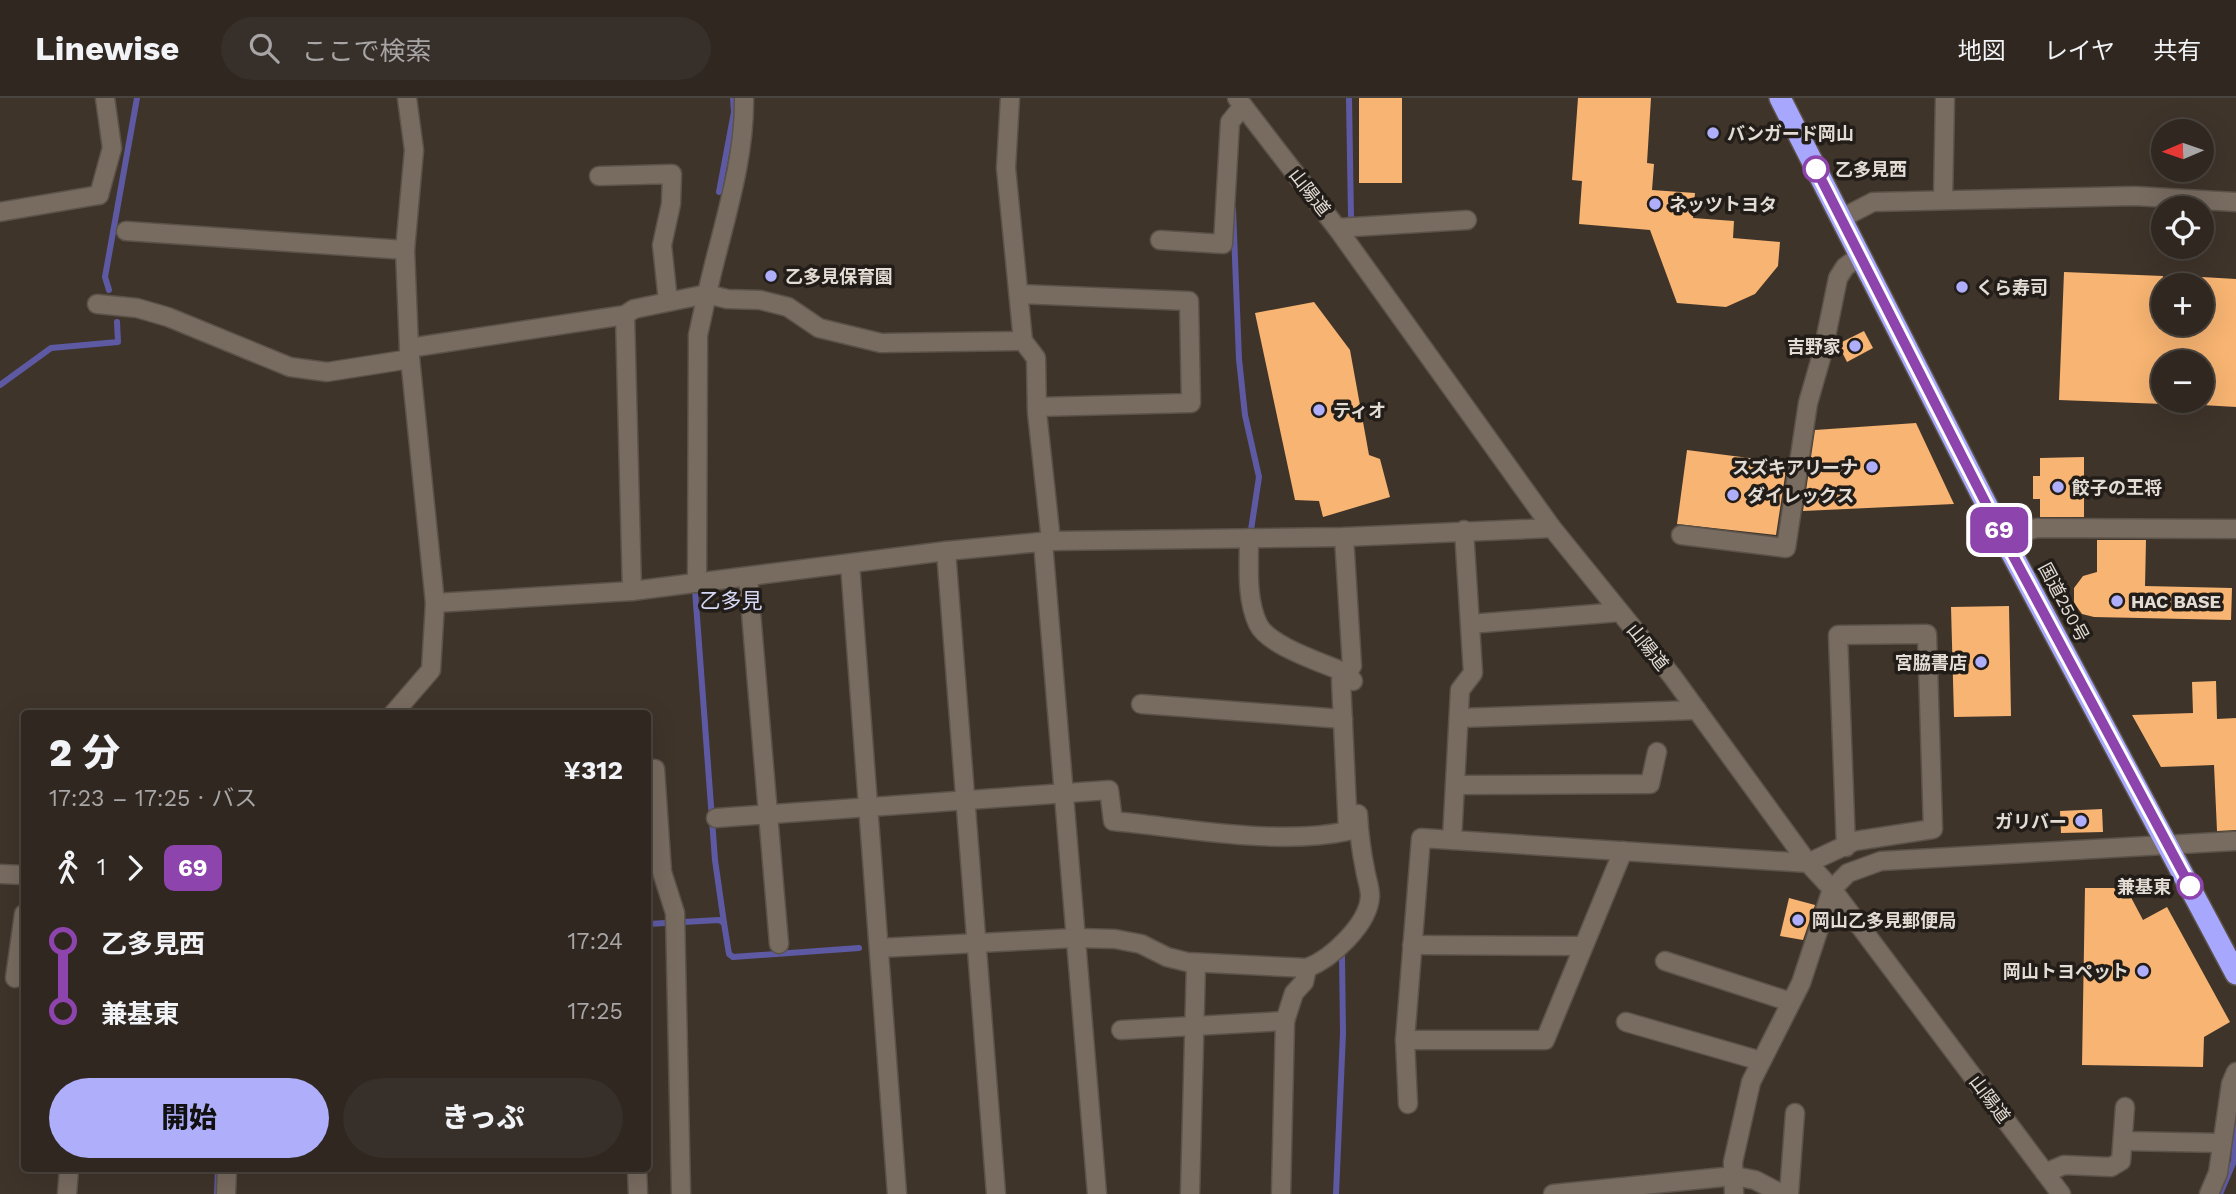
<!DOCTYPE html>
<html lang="ja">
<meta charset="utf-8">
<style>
:root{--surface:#2f2720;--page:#372f29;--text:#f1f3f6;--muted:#a7a5a5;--line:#4a443e;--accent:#aeaefb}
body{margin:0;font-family:"Work Sans","Noto Sans JP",sans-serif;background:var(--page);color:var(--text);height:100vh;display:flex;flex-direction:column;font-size:26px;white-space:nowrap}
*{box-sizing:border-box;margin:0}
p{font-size:23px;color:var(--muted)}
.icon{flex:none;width:38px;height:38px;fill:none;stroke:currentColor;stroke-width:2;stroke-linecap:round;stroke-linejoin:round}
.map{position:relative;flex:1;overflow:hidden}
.details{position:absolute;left:21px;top:612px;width:630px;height:462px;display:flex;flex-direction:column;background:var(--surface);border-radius:7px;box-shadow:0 7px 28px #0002,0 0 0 2px var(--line)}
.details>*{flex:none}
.badge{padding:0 14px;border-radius:10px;font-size:24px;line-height:46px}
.needle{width:46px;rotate:268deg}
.fabs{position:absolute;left:2151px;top:21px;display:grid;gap:14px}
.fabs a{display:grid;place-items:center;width:63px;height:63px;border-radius:50%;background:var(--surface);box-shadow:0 7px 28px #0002,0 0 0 2px var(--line);font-size:35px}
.map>.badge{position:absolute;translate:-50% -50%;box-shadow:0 0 0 4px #fff}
.legs{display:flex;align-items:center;gap:10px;height:77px;padding:0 28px;font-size:23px}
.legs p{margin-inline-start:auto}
.summary{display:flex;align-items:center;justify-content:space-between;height:119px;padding:0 28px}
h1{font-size:38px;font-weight:800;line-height:52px}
.action{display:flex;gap:14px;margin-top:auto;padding:14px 28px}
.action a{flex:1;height:80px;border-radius:42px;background:var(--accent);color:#111;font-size:28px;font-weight:800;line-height:80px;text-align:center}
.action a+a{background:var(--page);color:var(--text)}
ul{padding:0 28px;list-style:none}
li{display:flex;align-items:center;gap:24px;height:70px;font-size:26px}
li i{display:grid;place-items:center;width:10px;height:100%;margin:0 9px;background:currentColor}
li i::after{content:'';width:18px;height:18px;margin:-9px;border:5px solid;border-radius:50%;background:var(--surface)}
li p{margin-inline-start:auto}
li:first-child i{background:linear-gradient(#0000 50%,currentColor 0)}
li:last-child i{background:linear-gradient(currentColor 50%,#0000 0)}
header{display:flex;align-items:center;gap:42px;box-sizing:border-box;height:98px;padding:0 35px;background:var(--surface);border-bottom:2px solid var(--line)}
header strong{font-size:33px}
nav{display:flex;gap:38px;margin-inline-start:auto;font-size:24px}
.search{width:490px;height:63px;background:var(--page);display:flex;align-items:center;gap:18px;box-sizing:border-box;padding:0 24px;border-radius:38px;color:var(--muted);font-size:26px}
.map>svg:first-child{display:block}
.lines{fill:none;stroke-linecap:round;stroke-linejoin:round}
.stream{stroke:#5d5aa3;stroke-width:6}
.building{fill:#f7b472}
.street-casing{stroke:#5b5249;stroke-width:21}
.secondary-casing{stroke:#5b5249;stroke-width:21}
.highway-casing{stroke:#5b5249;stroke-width:24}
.street{stroke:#786b60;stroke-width:18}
.secondary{stroke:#786b60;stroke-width:18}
.highway{stroke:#a7a7fe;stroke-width:21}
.line-1-casing{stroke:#fff;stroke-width:16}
.line-1{stroke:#8e44ad;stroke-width:10}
.poi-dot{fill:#aeaefb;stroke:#221d18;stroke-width:2.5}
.stop-1-dot{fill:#fff;stroke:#8e44ad;stroke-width:3.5}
.labels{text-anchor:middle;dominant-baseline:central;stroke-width:7;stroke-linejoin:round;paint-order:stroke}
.poi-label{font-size:18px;font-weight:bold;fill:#e3dcd5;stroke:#221d18;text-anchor:start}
.stop-label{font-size:18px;font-weight:bold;fill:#e3dcd5;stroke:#221d18;text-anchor:start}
.street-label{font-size:18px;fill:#e3dcd5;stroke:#221d18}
.quarter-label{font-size:21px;fill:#d6d8f5;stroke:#221d18}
</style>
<header>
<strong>Linewise</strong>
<div class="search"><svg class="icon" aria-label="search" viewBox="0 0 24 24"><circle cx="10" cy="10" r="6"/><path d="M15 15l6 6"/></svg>ここで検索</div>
<nav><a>地図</a><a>レイヤ</a><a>共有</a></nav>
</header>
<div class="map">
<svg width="2236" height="1096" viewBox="0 0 2236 1096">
<rect width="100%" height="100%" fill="#3f342a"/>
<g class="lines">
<g class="stream">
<path d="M1349,0L1351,119"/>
<path d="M719,94L734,14L733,0"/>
<path d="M1233,111L1239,261L1245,317L1259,379L1251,432"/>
<path d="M109,192L105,179L137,0"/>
<path d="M0,287L51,250L118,244L117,224"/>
<path d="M695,492L715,762L724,825"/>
<path d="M648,826L719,822L724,825L729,856L733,859L859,850"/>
<path d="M217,1096L218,1071"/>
<path d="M1336,1096L1343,935L1342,858"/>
<path d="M2220,1096L2234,1063L2236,1023"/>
</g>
</g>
<g class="building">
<rect x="1359" y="0" width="43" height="85"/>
<path d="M1578,0H1651L1647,65L1654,66L1652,92L1695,95L1693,120L1734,123L1733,140L1780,144L1778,168L1755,196L1726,209L1677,205L1650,132L1579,126L1582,83L1572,82Z"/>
<path d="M2064,174L2163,178V226H2202V179L2236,181V309L2202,307V264H2163V306L2059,302Z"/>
<path d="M1314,204L1350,252L1369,357L1380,361L1390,399L1323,419L1319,403L1295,402L1255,215Z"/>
<path d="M1864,233L1873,250L1847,264L1838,246Z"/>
<path d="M1916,325L1954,406L1803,413L1815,332Z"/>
<path d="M1687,352L1787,365L1776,437L1677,426Z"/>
<path d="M2084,359V419H2040V401H2033V378H2040V360Z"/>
<path d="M2097,442H2146L2145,488L2232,490L2231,522L2094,519L2082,516L2074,505V490L2083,478L2097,474Z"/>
<path d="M2009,508L2011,618L1954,619L1951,509Z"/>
<path d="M2216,583L2217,621L2236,620V732L2217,733L2214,667L2161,669L2132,617L2193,615L2192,584Z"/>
<path d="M2102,711L2103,734L2061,735L2060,713Z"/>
<path d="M2085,790H2126L2143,822L2167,809L2230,924L2204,939L2203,969L2082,967Z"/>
<path d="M1789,800L1815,807L1803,842L1780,838Z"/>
</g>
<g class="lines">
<g class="street-casing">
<g id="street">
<path d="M744,0C745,66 721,132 707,196L727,201L760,202L788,209L819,230L881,245L1023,243"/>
<path d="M1010,0L1006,70L1023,243L1036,260L1037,314L1051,443"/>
<path d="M1237,0L1337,130L1552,430L1672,578L1808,765L1832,791L2061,1096"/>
<path d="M599,78L672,76L671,106L662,147L668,203"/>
<path d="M99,97L112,50L105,0"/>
<path d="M1943,102L1945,0"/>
<path d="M1337,130L1467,122"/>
<path d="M126,133L405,152"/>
<path d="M1160,142L1223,146L1230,24L1243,8"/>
<path d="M1019,196L1189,203L1191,305L1037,309"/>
<path d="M97,206L137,210L168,219L290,269L327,274L410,261"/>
<path d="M625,217L632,493"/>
<path d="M409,250L625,217L634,211L707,196L698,237L697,485"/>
<path d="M1681,437L1786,450L1808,305L1823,253L1838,180L1845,169L1861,157"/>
<path d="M2003,439L2037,430L2236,431"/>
<path d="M1249,440C1249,468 1246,501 1258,526C1268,548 1324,565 1346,575L1353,583"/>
<path d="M1043,444L1097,1096"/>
<path d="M946,453L996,1096"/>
<path d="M850,466L897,1096"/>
<path d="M748,479L779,846"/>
<path d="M435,505L632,493L946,453L1051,443L1344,439L1552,430"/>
<path d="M1470,526L1620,514"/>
<path d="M1141,606L1343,621"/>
<path d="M393,616L431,572L435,505L409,250L405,152L414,52L407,0"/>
<path d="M1459,620L1697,612"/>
<path d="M648,671H655L662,774L675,815L681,1096"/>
<path d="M1455,687L1650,686L1657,654"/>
<path d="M716,720L1109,692L1113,723C1186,730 1277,748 1348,733L1341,582L1352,568L1344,439"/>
<path d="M1452,742L1460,592L1473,575L1464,432"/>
<path d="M0,776L24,777"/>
<path d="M1412,847L1583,848"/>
<path d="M879,850L1076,840L1115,841L1141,846L1167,859L1187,864L1307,870C1331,861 1369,826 1370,798C1370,789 1366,779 1365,771C1361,752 1359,734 1358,716"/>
<path d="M1665,863L1791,904"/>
<path d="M15,880L24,816"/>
<path d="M1285,923L1294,895L1304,884L1307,870"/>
<path d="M1626,924L1761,963"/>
<path d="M1121,932L1285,923L1281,1096"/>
<path d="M1405,942H1545L1623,753"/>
<path d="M1408,1006L1405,942L1421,740L1808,765L1855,743L1933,731L1927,536L1838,537L1846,749"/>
<path d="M2123,1043L2222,1045"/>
<path d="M637,1071L638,1096"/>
<path d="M2045,1075L2064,1067L2111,1069L2121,1063L2125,1009"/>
<path d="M67,1096L69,1071"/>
<path d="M226,1096L227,1071"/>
<path d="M1190,1096L1196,865"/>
<path d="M1553,1096L1734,1078L1755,1082L1782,1096"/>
<path d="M1734,1096L1733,1064L1751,984L1801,885L1832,791L1848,775L1881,763L2236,743"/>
<path d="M1789,1096L1795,1015"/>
<path d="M2209,1096L2218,1075L2231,986L2236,974"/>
</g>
</g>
<g class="secondary-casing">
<g id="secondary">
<path d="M0,114L99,97"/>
<path d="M1842,120L1873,104L2135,98L2236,104"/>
</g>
</g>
<g class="highway-casing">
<path id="highway" d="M1780,0L2003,439L2236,876"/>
</g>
<use href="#street" class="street"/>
<use href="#secondary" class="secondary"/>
<use href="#highway" class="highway"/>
</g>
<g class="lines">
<g class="line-1-casing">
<path id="line-1" d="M1816,71L2003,439L2190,788"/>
</g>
<use href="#line-1" class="line-1"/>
</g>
<g class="poi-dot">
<circle cx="1713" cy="35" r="7"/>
<circle cx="1655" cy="106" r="7"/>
<circle cx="771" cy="178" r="7"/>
<circle cx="1962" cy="189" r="7"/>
<circle cx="1855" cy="248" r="7"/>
<circle cx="1319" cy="312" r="7"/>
<circle cx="1872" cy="369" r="7"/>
<circle cx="2058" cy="389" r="7"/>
<circle cx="1733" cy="397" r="7"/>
<circle cx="2117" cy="503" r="7"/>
<circle cx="1981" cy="564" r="7"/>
<circle cx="2081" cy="723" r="7"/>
<circle cx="1798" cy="822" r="7"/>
<circle cx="2143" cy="873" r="7"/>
</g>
<g class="stop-1-dot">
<circle cx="1816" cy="71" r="12"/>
<circle cx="2190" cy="788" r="12"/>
</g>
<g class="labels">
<g class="poi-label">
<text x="1727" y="35">バンガード岡山</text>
<text x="1669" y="106">ネッツトヨタ</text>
<text x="785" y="178">乙多見保育園</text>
<text x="1976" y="189">くら寿司</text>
<text x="1841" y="248" text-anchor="end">吉野家</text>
<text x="1333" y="312">ティオ</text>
<text x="1858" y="369" text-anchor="end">スズキアリーナ</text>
<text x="2072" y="389">餃子の王将</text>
<text x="1747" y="397">ダイレックス</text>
<text x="2131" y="503">HAC BASE</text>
<text x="1967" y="564" text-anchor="end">宮脇書店</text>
<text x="2067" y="723" text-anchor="end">ガリバー</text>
<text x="1812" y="822">岡山乙多見郵便局</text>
<text x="2129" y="873" text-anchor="end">岡山トヨペット</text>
</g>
<g class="stop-label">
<text x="1835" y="71">乙多見西</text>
<text x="2171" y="788" text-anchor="end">兼基東</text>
</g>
<g class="street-label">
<text transform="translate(1310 94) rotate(52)">山陽道</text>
<text transform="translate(2064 504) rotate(62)">国道250号</text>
<text transform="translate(1648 549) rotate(51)">山陽道</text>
<text transform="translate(1990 1001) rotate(53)">山陽道</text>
</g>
<g class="quarter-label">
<text x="731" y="502">乙多見</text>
</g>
</g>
</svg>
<div class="fabs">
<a><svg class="needle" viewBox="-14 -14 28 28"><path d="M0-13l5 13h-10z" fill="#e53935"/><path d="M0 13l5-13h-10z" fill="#a7a5a5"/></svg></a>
<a><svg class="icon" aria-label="locate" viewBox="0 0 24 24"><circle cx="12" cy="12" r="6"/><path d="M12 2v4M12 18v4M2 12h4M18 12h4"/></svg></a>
<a>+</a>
<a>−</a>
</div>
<b class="badge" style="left:1999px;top:432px;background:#8e44ad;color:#fff">69</b>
<section class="details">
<div class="summary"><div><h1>2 分</h1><p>17:23 – 17:25 · バス</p></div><b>¥312</b></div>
<div class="legs"><svg class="icon" aria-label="walk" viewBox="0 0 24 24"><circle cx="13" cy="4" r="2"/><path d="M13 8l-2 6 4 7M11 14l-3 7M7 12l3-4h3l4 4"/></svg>1<svg class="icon" aria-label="forward" viewBox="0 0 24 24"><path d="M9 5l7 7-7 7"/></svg><b class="badge" style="background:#8e44ad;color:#fff">69</b></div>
<ul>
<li><i style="color:#8e44ad"></i><b>乙多見西</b><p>17:24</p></li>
<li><i style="color:#8e44ad"></i><b>兼基東</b><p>17:25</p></li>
</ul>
<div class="action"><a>開始</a><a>きっぷ</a></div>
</section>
</div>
